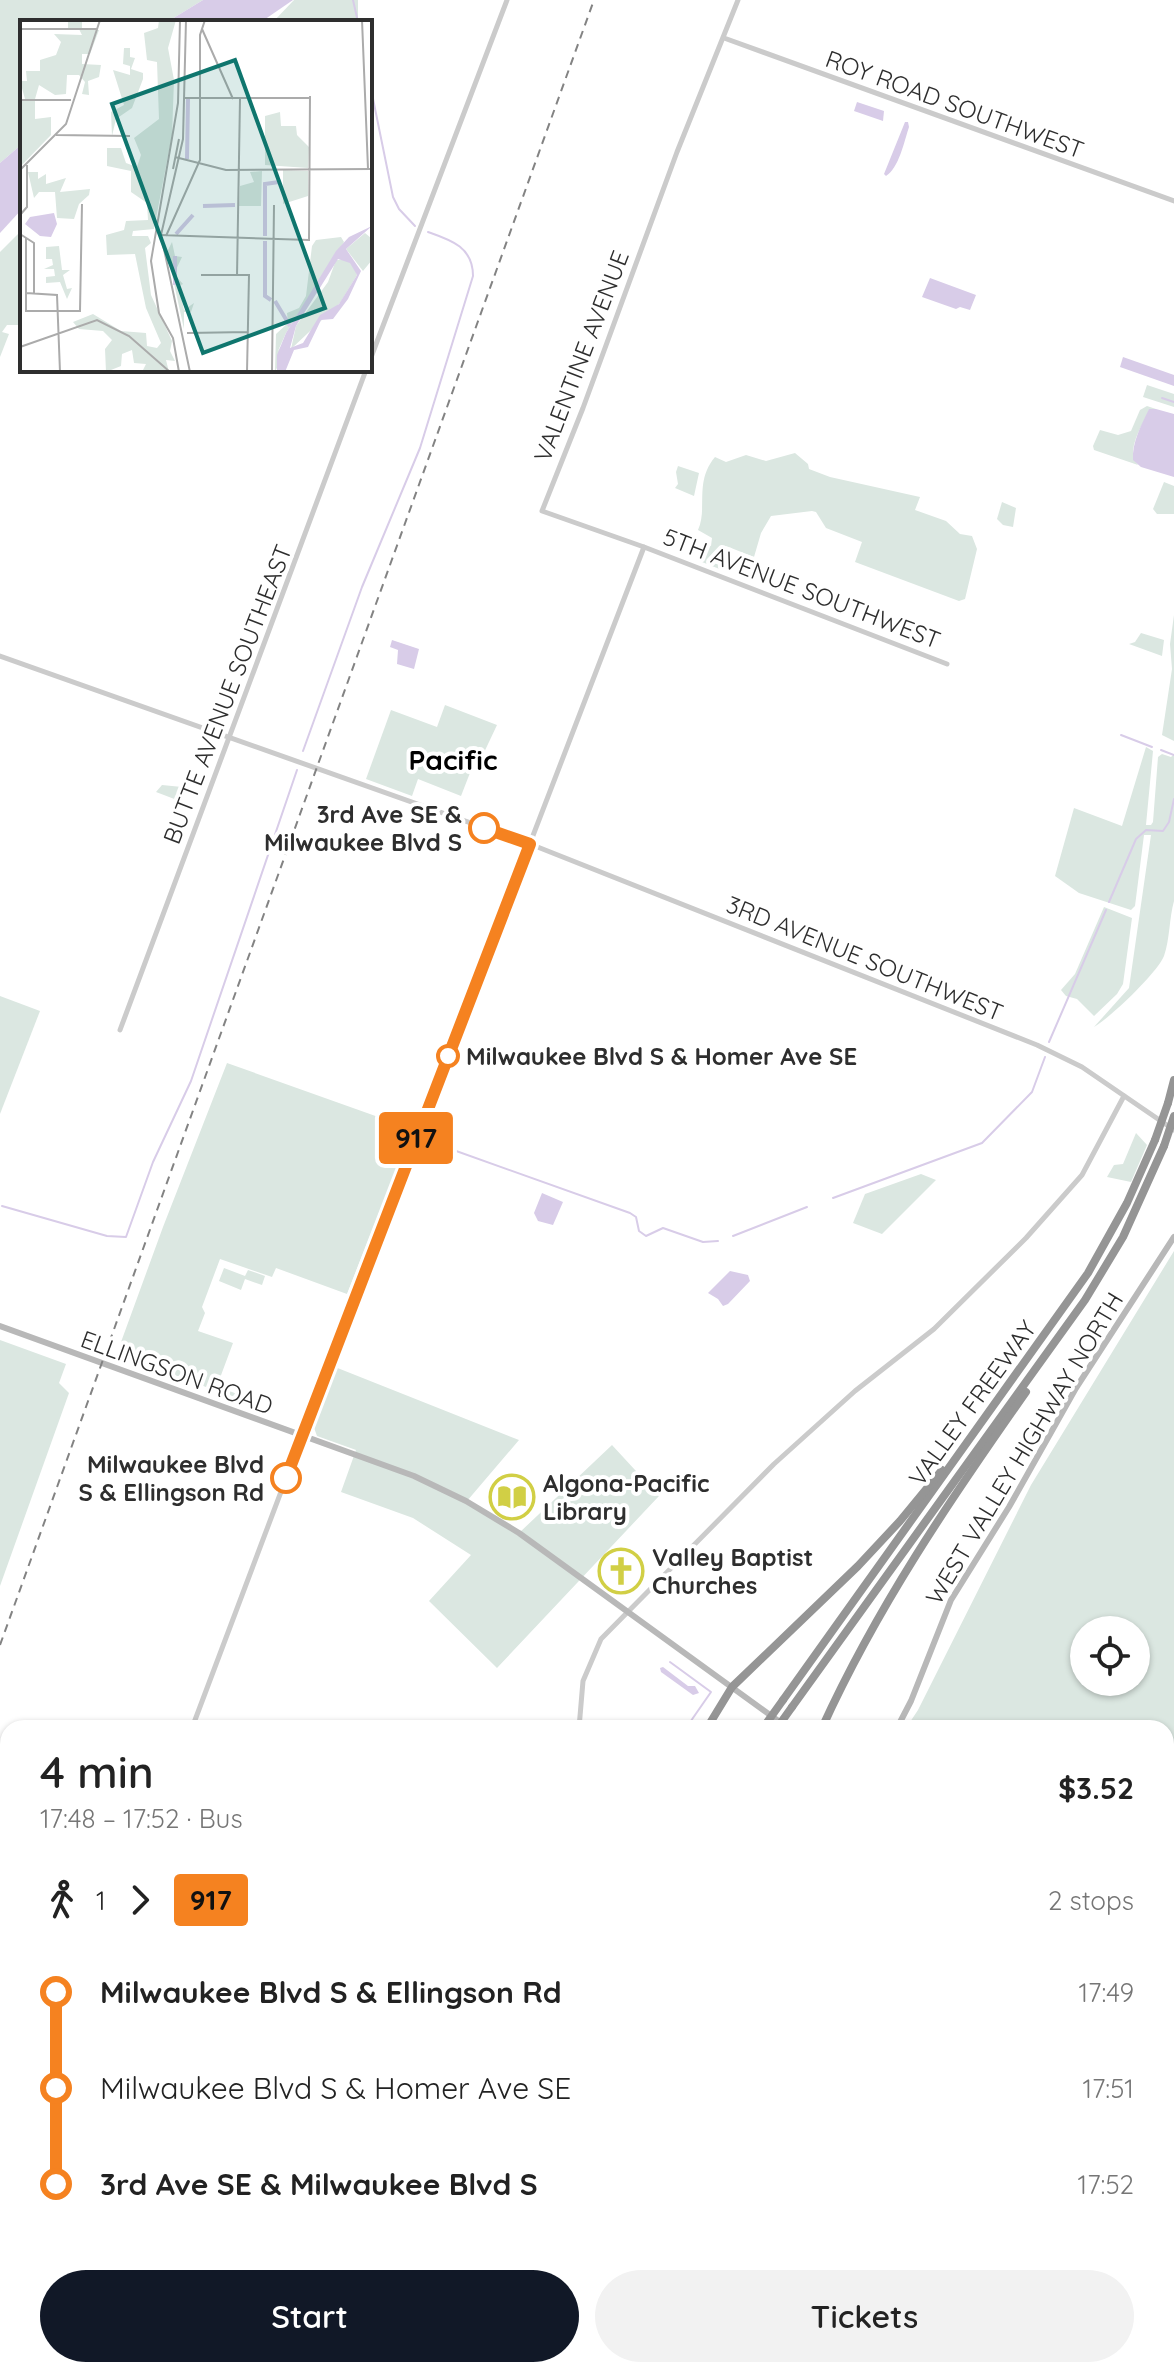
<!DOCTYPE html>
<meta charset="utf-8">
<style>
:root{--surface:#fff;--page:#f2f2f2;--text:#222;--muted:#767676;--accent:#111827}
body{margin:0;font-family:Quicksand,sans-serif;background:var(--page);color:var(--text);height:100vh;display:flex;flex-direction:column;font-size:30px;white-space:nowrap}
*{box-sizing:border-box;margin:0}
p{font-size:26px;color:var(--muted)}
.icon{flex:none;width:44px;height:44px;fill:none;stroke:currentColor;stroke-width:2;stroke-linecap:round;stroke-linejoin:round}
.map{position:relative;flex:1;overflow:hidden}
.details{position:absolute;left:0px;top:1720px;width:1174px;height:658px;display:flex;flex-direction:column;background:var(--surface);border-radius:24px 24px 0 0;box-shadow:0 2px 6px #0004}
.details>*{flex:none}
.badge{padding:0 16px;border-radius:6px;font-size:28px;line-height:52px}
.tools{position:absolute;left:1070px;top:1616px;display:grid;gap:16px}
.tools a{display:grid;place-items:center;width:80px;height:80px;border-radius:50%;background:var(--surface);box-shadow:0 2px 6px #0004;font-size:40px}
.map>.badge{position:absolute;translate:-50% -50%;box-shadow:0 0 0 4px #fff}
.legs{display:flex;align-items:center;gap:12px;height:88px;padding:0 40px;font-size:26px}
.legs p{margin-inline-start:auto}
.headline{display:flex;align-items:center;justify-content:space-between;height:136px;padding:0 40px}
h1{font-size:44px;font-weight:600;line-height:60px}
.cta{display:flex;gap:16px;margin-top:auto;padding:16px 40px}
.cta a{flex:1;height:92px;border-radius:48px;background:var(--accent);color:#fff;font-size:32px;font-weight:600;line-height:92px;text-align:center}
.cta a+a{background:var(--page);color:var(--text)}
ul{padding:0 40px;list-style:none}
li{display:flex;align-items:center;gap:28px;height:96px;font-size:30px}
li i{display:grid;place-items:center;width:12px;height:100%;margin:0 10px;background:currentColor}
li i::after{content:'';width:20px;height:20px;margin:-10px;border:6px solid;border-radius:50%;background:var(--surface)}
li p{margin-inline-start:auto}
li:first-child i{background:linear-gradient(#0000 50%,currentColor 0)}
li:last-child i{background:linear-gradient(currentColor 50%,#0000 0)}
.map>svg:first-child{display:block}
.green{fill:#dbe7e1;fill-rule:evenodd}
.water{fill:#d8cce8}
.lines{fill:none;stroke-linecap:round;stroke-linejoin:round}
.stream{stroke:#d8cce8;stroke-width:2}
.tertiary{stroke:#cbcbcb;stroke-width:5}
.secondary{stroke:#b8b8b8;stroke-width:6}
.motorway{stroke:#959595;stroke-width:8}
.rail{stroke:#838383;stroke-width:2;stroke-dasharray:8 6;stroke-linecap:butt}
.motorway-bridge{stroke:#959595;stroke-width:8}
.line-1-casing{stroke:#fff;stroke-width:18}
.line-1{stroke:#f58220;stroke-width:12}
.stop-1-dot{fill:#fff;stroke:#f58220;stroke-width:4}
.labels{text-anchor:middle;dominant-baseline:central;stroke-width:8;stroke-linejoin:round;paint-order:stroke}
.street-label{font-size:24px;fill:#2e2e2e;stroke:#fff}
.stop-label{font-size:24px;font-weight:bold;fill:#2e2e2e;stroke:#fff;text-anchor:end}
.poi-label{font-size:24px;font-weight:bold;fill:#2e2e2e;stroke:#fff;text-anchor:start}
.quarter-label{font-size:28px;font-weight:bold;fill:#000;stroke:#fff}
.inset-river{fill:none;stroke:#d8cce8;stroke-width:4}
.inset-road{fill:none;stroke:#ababab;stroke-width:2}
.view{fill:#0f766e;fill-opacity:0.15;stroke:#0f766e;stroke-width:4}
.inset-edge{fill:none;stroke:#2e2e2e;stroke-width:4}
</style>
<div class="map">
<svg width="1174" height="2377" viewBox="0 0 1174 2377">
<rect width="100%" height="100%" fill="#fff"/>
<g class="green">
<path d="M0,0H203L167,22H22V144L0,163Z"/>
<path d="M294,0H358V22H273Z"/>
<path d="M22,230V325H7L2,332L9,334L0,357V252Z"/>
<path d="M1147,385L1174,394V407L1143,397Z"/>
<path d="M1147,406L1156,409L1149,410C1142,427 1125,450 1138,465L1094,450L1093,446L1100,430L1118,435L1131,431L1140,410Z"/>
<path d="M795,453L808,464L809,469L830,477L920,497L915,510L946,521L960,534L972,536L977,549L965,599L959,601L855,562L862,542L826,528L816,512L812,511L771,516L761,533L754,557L726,546L719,550L728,553L722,570L697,560L703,544L711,546L712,538L698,530C708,508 694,482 715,457L726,462L746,455L766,461Z"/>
<path d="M678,466L699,473L694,496L675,488L678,484L676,472Z"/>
<path d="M1164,482L1174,486V514H1157L1153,509Z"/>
<path d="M1002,502L1016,508L1013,527L1003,525L997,519Z"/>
<path d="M1174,615V741L1162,735L1172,669L1170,644Z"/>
<path d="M1141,633L1164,640L1162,656L1129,644L1135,642Z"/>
<path d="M445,705L497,725L480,761L475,760L461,796L418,779L412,796L366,779L391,710L437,727Z"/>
<path d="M1146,747L1153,751L1146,825H1151L1153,822L1158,757L1162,754L1171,757L1174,754V901C1169,919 1170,939 1164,956C1157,973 1111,1017 1094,1027L1129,988L1151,835H1144L1135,906L1131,910L1079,893L1055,876L1074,808L1122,826Z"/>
<path d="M162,785L182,787L177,800L156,792Z"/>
<path d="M1104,907L1132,918L1123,984L1117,994L1094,1016L1077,999L1066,996L1061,990L1075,974Z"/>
<path d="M0,996L40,1011L0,1114Z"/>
<path d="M227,1063L412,1129L347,1294L276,1268L272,1277L220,1259L202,1307L205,1313L198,1331L233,1343L217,1386L242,1396L240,1400L117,1353L163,1227Z"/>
<path d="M1136,1133L1147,1145L1131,1182L1107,1177L1114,1165L1123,1164Z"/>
<path d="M921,1174L936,1180L882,1234L853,1223L865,1194Z"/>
<path d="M1174,1251V1781L1166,1775V1728H906L918,1710L1031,1485ZM1136,1630V1682H1084V1630Z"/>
<path d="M224,1268L245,1276L248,1270L265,1276L262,1285L245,1279L241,1290L219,1281Z"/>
<path d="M0,1340L66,1364L59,1383L69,1393L0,1586Z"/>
<path d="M335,1367L519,1440L467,1501L519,1533L612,1445L659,1496L497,1668L429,1601L471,1555L413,1518L341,1492L356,1450L317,1436L313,1425Z"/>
<path d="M0,1868L7,1871L8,1868V1930L0,1926Z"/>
<path d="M1174,2244V2308L1166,2322V2245Z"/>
<path d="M593,2370H723L721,2377H589Z"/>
<path d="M950,2370H1090L1091,2372L1075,2373L1072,2377H942Z"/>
</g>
<g class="water">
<path d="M203,0H293L261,22H167Z"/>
<path d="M857,102L884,111L883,121L854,111Z"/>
<path d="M905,122H908L909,127C904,142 899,168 886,176L884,174Z"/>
<path d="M22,144V209L0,233V163Z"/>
<path d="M930,278L976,295L970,310L960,307L956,309L922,297Z"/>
<path d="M1123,357L1174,375V386L1120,367Z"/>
<path d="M1149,409H1156L1174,414V477L1141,467L1133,460C1132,442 1141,426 1149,409Z"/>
<path d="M392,640L419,649L414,669L397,664L398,650L390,647Z"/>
<path d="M542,1193L563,1202L553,1225L538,1221L534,1213Z"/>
<path d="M730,1271L748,1275L750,1281L728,1304L723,1306L718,1299L708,1293Z"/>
<path d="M663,1667L688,1686H695L699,1693L693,1695L661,1672L660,1668Z"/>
<path d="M950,2370H1044L1038,2377H942Z"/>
</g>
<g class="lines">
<g class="stream">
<path d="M353,0L358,22"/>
<path d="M370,84L393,197L399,209L415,226"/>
<path d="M1162,398L1174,402"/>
<path d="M1121,735L1152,747"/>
<path d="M1161,750L1174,755"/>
<path d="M303,751L362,587L420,448L473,276C473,247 451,240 428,232"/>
<path d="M1109,902L1136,839L1146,830L1163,831L1169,822L1174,799"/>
<path d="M1049,1042L1106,910"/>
<path d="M445,1147L630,1213L636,1217L639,1231L646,1236L663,1228L703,1242L718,1241"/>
<path d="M833,1198L982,1143L1032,1092L1045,1057"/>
<path d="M2,1206L107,1236L126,1237L153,1162L191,1081L297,770"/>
<path d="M733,1236L807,1207"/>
<path d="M670,1662L711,1692L686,1728"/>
<path d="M448,2377L451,2370"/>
</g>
<g class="tertiary">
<path d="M738,0L677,152L583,408L542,511L644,547L947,664"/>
<path d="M724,38L1174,201"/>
<path d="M370,360L507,0"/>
<path d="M0,656L530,844L1037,1045L1082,1067L1174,1130"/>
<path d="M120,1030L366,370"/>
<path d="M192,1728L302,1436L644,547"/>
<path d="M579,1728L583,1681L601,1639L774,1464L855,1391L934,1329L1026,1238L1082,1175L1124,1096"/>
<path d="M0,2004L8,2007"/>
<path d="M1166,2073L1174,2076"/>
<path d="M158,2370L159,2377"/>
<path d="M333,2377L335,2370"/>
</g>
<g class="secondary">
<path d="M0,1326L414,1476L466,1501L519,1533L788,1728"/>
<path d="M897,1728L911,1701L951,1600L1009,1507L1076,1388L1174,1237"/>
<path d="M546,2377L548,2370"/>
</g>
<g class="motorway">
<path d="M1168,1103L1174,1080"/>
<path d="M783,1700L1088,1273L1127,1203L1155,1140"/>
<path d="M792,1707L1085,1300L1123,1237L1164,1146"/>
<path d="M707,1728L732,1687L858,1566L900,1521L942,1470"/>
<path d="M822,1728C877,1607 950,1500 1026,1392"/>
<path d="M484,2377L487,2370"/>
<path d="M499,2377L501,2370"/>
</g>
<path class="rail" d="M0,1645L594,0"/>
<g class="motorway-bridge">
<path d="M1155,1140L1168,1103"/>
<path d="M1164,1146L1174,1116"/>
<path d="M763,1728L783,1700"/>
<path d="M777,1728L792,1707"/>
</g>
</g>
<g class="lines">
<g class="line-1-casing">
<path id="line-1" d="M286,1478L530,844L484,828"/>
</g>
<use href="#line-1" class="line-1"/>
</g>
<defs>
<g id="library-ring" transform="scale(2.3)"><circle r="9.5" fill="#fff" stroke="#d1cf45" stroke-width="1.5"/><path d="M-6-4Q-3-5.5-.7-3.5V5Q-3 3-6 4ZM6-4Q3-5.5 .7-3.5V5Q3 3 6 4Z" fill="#d1cf45"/></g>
<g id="church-ring" transform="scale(2.3)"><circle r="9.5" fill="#fff" stroke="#d1cf45" stroke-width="1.5"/><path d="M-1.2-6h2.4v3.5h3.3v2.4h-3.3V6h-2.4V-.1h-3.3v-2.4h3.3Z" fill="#d1cf45"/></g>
</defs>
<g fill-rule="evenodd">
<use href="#library-ring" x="512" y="1497"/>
<use href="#church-ring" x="621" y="1571"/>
</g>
<g class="stop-1-dot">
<circle cx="484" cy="828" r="14"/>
<circle cx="448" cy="1056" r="10"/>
<circle cx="286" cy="1478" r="14"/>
</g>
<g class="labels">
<g class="street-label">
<text transform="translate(955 104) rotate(20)">ROY ROAD SOUTHWEST</text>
<text transform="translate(581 356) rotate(-69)">VALENTINE AVENUE</text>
<text transform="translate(802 588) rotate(21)">5TH AVENUE SOUTHWEST</text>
<text transform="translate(227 694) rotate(-69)">BUTTE AVENUE SOUTHEAST</text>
<text transform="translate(865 958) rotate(22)">3RD AVENUE SOUTHWEST</text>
<text transform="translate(177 1372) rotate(20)">ELLINGSON ROAD</text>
<text transform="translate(972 1403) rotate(-54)">VALLEY FREEWAY</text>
<text transform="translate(1024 1448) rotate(-59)">WEST VALLEY HIGHWAY NORTH</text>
</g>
<g class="stop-label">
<text x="462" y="814">3rd Ave SE &amp;<tspan x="462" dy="28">Milwaukee Blvd S</tspan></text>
<text x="466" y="1056" text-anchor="start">Milwaukee Blvd S &amp; Homer Ave SE</text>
<text x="264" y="1464">Milwaukee Blvd<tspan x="264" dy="28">S &amp; Ellingson Rd</tspan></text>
</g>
<g class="poi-label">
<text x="543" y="1483">Algona-Pacific<tspan x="543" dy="28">Library</tspan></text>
<text x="652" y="1557">Valley Baptist<tspan x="652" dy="28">Churches</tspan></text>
</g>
<g class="quarter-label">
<text x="453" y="759">Pacific</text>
</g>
</g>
<g transform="translate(20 20)">
<rect width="352" height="352" fill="#fff"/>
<path d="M48,0H79L62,1V9L79,10L70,34H62V44L81,45L79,57L68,61L69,75L62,74L65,62L59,55H47L46,74L35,75L19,65L15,79H5L0,61H7L6,51H20V40L36,35L41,22L34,14L62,15L59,9H48ZM139,0H156L148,28L154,60L152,115L134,209L113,211L112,216H128L131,223L125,228L131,275L152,321L150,331L155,341L146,340L149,352H122L126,344L114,343L112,330L102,334L101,346L86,352L85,329L92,320L83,311L59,309L53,302L73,294L101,311L126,313L127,326L137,328L141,323L126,288L115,234L87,235L86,215L104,210L106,201L128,200L127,183L111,172V151L87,146V128H101L106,143L117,147L121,135L114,118L139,99L137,42L127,40L124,13L138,8ZM104,28H110V37L115,38L111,49L123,53V59L112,88L96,99L92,116L91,92L104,85L93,50L110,55V46L103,44ZM0,81H15V99L31,97V115L0,147ZM260,92L261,106H276L277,115L289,127L288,148L245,145V96ZM263,150L288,151V176L263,184ZM242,151L241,186H219L220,166L234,162L230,152ZM8,152H18V159L26,154V164L46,158L40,172L70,169L69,175L59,184L54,199L37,198L35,172H19L14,178ZM345,213L351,218L352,240L343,251L326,229ZM321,217L324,222L266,313L258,331L267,318V327L255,352L256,314L268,303L267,293L279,288L286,276L292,226L296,220ZM152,222L155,236L162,237L154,254L163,264L159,266L164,290L174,283L171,292H164V309L147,232ZM39,226L42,250H50L43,255L47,269L52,268L47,279L40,262L26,263V257L35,256L34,249H24L33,245L32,239H26V227ZM332,239L337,255L320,283L271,329L276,306L308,262L316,240Z" fill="#dbe7e1"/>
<path d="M34,193L37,204L31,217L20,216L5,204L10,197ZM352,206L326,229L341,251L328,279L313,299L301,300L288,327L274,330L265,352H257V335L266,313L316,231L329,217ZM318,239L330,243L337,255L319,284L300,295L283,323L270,328L276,306Z" fill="#d8cce8" fill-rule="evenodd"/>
<path class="inset-river" d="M167,139L168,79M183,186L215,185M156,214L173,195M245,216V164L259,162M245,221V276L251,280M155,236V265M255,281L270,306"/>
<path class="inset-road" d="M166,0L163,119L141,215L170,352M342,0L348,149M0,9H77M182,9L213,79M164,78H290M0,80H51M36,115L110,116M155,137L206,150L352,149M153,149L159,119M0,150L46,104L80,0M0,195L7,187V145M0,214L14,223V273M140,215L289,220L290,76M146,216L180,140V15L185,0M6,218V291H60L62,184M181,255H229L227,352M217,256L220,79M6,273L37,275L40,352M139,293L153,318L159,352M139,293L131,241L158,83L160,0M167,313L228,312M0,327L77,300L109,316L150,352M252,352L254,185"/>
<path class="view" d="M215,40L305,288L183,333L92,84Z"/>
<rect width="352" height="352" class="inset-edge"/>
</g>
</svg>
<div class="tools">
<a><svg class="icon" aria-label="locate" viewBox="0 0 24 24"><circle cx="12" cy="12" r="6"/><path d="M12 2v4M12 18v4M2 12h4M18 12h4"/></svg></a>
</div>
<b class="badge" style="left:416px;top:1138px;background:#f58220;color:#111">917</b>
<section class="details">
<div class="headline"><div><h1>4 min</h1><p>17:48 – 17:52 · Bus</p></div><b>$3.52</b></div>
<div class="legs"><svg class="icon" aria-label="walk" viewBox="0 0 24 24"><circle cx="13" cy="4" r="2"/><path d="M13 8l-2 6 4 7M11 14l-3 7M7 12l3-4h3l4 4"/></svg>1<svg class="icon" aria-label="forward" viewBox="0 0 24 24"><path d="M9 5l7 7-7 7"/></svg><b class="badge" style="background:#f58220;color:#111">917</b><p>2 stops</p></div>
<ul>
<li><i style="color:#f58220"></i><b>Milwaukee Blvd S &amp; Ellingson Rd</b><p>17:49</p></li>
<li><i style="color:#f58220"></i><span>Milwaukee Blvd S &amp; Homer Ave SE</span><p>17:51</p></li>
<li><i style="color:#f58220"></i><b>3rd Ave SE &amp; Milwaukee Blvd S</b><p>17:52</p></li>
</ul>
<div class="cta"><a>Start</a><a>Tickets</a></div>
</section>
</div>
